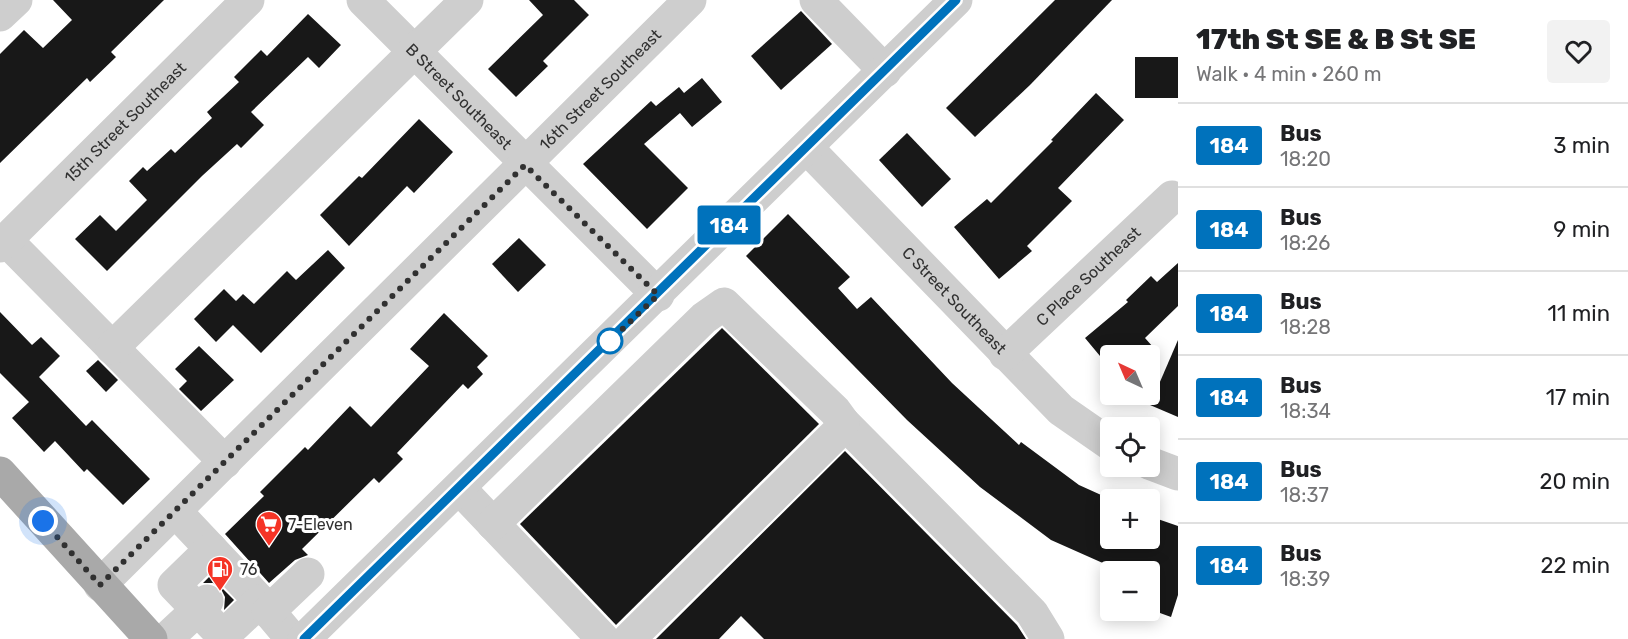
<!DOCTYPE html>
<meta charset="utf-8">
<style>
:root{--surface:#fff;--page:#f2f2f2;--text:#202124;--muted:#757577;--line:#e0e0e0}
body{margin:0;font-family:Rubik,sans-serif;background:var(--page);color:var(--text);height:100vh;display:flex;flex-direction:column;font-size:22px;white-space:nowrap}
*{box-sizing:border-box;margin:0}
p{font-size:20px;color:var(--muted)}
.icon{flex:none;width:33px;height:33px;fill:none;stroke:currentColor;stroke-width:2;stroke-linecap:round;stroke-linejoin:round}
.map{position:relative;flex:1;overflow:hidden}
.side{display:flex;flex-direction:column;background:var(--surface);width:450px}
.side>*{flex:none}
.badge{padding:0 12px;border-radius:4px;font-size:21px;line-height:39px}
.needle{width:39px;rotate:316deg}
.fabs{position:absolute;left:1100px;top:345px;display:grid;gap:12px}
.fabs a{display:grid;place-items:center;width:60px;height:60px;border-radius:6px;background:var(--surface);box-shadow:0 3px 15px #0003;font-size:30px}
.you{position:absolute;width:30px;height:30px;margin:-15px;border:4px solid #fff;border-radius:50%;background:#1a73e8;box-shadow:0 0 0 9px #1a73e833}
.map>.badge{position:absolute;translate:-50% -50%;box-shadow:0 0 0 3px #fff}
.round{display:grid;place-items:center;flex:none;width:63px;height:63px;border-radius:6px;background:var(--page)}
.head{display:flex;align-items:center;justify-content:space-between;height:102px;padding:0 18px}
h1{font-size:28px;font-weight:800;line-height:45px}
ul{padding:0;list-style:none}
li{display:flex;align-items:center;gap:18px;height:84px;padding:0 18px;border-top:2px solid var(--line)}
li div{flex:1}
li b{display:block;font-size:22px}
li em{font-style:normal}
li .badge{min-width:66px;font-weight:700;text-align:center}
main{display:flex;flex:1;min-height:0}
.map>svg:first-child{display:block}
.building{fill:#181818}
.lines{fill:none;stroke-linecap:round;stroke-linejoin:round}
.minor{stroke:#cecece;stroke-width:33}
.major{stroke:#a9a9a9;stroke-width:33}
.line-casing{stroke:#fff;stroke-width:14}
.line{stroke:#0072bc;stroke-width:9}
.walk{stroke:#313131;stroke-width:6;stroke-dasharray:0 10.8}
.stop-dot{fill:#fff;stroke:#0072bc;stroke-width:3}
.labels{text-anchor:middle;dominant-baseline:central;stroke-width:6;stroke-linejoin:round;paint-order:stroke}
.street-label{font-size:16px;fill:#313131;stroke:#fff}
.poi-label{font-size:16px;fill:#313131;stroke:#fff;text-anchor:start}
</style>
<main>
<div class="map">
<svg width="1178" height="639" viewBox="0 0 1178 639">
<rect width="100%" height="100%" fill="#fff"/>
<g class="building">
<path d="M53,0H164L111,52L116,57L90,82L87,78L0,163V54L24,30L43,48L72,20Z"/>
<path d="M529,0H574L589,15L543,61L548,66L516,97L488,69L543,15Z"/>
<path d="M1055,0H1112L1030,85L975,137L946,108Z"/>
<path d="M801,11L832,44L781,90L751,56Z"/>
<path d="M308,14L341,45L319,68L308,57L251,112L264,125L241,148L237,144L202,176L107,271L75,239L100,215L116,231L147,200L129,181L143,167L147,171L171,149L175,153L212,118L207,112L239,82L234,77L261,50L267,56Z"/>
<rect x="1135" y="57" width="43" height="41"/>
<path d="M702,78L722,102L692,127L680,113L644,144L688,188L647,229L583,164L651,101L656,106L679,87L684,93Z"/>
<path d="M1096,93L1124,120L1058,188L1072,201L1027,246L1032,251L999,279L954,227L987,199L991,203L1053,141L1051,140Z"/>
<path d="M419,119L453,152L414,193L407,186L349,246L320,215L359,176L362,178Z"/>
<path d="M907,133L951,179L922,207L879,160Z"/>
<path d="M788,214L850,277L838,288L857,309L871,297L952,383L1019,445L1021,442L1079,485L1110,499V538H1149V516L1178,526V595L1171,617L1149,609V572H1123L1051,540L980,487L907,420L746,256Z"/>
<path d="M519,238L546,265L518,292L492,264Z"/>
<path d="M328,250L345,268L261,353L233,325L216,342L194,319L224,289L236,301L243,294L254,304L287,271L296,280Z"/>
<path d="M1178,263V306L1145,338L1153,347L1143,356H1100L1085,338L1128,302L1126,300L1151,276L1157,282Z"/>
<path d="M0,312L32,345L41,337L60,356L39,377L86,426L92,420L150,479L123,505L87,469L84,472L55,441L44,452L12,418L29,402L0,373Z"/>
<path d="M444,313L488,356L477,367L483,374L468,389L463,384L397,453L403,459L379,483L374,478L302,549L308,555L295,560L269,583L225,534L264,496L260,492L305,447L308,450L350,406L371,427L429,366L410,349Z"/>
<path d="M722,328L819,424L616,625L520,524Z"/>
<path d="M1178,340V417L1150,405Z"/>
<path d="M199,346L234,380L201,411L179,389L187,381L175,369Z"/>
<path d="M98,360L118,380L106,392L86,371Z"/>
<path d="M845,451L1017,625L1026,639H764L741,616L719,639H656Z"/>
<path d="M210,576L234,600L224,610L225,597L221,589L213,583H203Z"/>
</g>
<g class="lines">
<g class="minor">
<path id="s1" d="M363,0L658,295"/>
<path d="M816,0L885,71"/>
<path d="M0,15L16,0"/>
<path id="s2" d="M807,148L1061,410L1110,444"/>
<path d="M6,240L225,462"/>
<path id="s3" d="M0,246L248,0"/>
<path d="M112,348L467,0"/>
<path id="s4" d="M1005,354L1172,197"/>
<path d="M843,422L1032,613L1048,639"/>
<path d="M1149,463L1178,474"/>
<path d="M459,488L603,639"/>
<path d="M176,512L260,601L292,639"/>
<path d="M493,524L704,318L724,304L835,411L843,422L837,433L629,639"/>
<path d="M211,549L174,585L223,636L260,601"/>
<path id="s5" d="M100,585L690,0"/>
<path d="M268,612L308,574"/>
<path d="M166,639L207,601"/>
<path d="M304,639L956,0"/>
</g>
<path class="major" d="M0,473L151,639"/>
</g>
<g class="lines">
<g class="line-casing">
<path id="line" d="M304,639L956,0"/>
</g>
<use href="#line" class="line"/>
<path class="walk" d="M43,521L100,585L525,165L658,295L608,343L610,341"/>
</g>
<defs>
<g id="supermarket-pin" transform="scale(1.35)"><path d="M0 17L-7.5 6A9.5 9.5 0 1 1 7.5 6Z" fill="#f53426" stroke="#fff"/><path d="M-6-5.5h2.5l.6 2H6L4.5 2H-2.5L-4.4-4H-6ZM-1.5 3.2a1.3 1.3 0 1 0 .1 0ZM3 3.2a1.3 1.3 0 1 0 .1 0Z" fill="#fff"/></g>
<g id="fuel-pin" transform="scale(1.35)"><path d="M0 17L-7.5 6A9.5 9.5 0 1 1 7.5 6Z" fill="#f53426" stroke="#fff"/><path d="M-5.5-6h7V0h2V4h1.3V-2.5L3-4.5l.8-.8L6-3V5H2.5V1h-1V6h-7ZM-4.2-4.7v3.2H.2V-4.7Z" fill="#fff"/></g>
</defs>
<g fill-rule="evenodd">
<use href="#supermarket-pin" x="269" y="524"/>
<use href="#fuel-pin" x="220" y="569"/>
</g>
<circle class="stop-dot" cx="610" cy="341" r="12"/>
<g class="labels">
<g class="street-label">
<text stroke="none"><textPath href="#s5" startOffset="704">16th Street Southeast</textPath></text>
<text stroke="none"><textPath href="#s1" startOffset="136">B Street Southeast</textPath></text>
<text stroke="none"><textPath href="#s3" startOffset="176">15th Street Southeast</textPath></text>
<text stroke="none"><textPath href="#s4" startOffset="114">C Place Southeast</textPath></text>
<text stroke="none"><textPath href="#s2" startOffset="212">C Street Southeast</textPath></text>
</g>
<g class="poi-label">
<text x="288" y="524">7-Eleven</text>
<text x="240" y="569">76</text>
</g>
</g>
</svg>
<div class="fabs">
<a><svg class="needle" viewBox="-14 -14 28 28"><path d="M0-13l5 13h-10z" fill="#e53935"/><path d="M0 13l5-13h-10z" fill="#757577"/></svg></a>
<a><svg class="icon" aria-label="locate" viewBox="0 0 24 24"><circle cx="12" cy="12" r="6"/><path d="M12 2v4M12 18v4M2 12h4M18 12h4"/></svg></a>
<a>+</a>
<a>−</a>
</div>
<div class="you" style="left:43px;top:521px"></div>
<b class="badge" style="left:729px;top:225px;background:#0072bc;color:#fff">184</b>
</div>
<section class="side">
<div class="head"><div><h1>17th St SE &amp; B St SE</h1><p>Walk · 4 min · 260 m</p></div><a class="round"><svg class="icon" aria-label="heart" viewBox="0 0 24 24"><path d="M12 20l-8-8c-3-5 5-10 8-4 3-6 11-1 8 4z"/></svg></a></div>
<ul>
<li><span class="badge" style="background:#0072bc;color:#fff">184</span><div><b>Bus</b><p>18:20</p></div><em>3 min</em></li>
<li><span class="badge" style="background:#0072bc;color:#fff">184</span><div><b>Bus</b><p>18:26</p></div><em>9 min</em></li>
<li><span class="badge" style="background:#0072bc;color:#fff">184</span><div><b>Bus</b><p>18:28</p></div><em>11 min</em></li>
<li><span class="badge" style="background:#0072bc;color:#fff">184</span><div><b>Bus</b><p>18:34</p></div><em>17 min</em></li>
<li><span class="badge" style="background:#0072bc;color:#fff">184</span><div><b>Bus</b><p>18:37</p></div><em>20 min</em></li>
<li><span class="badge" style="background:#0072bc;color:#fff">184</span><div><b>Bus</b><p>18:39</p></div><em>22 min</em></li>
</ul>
</section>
</main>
